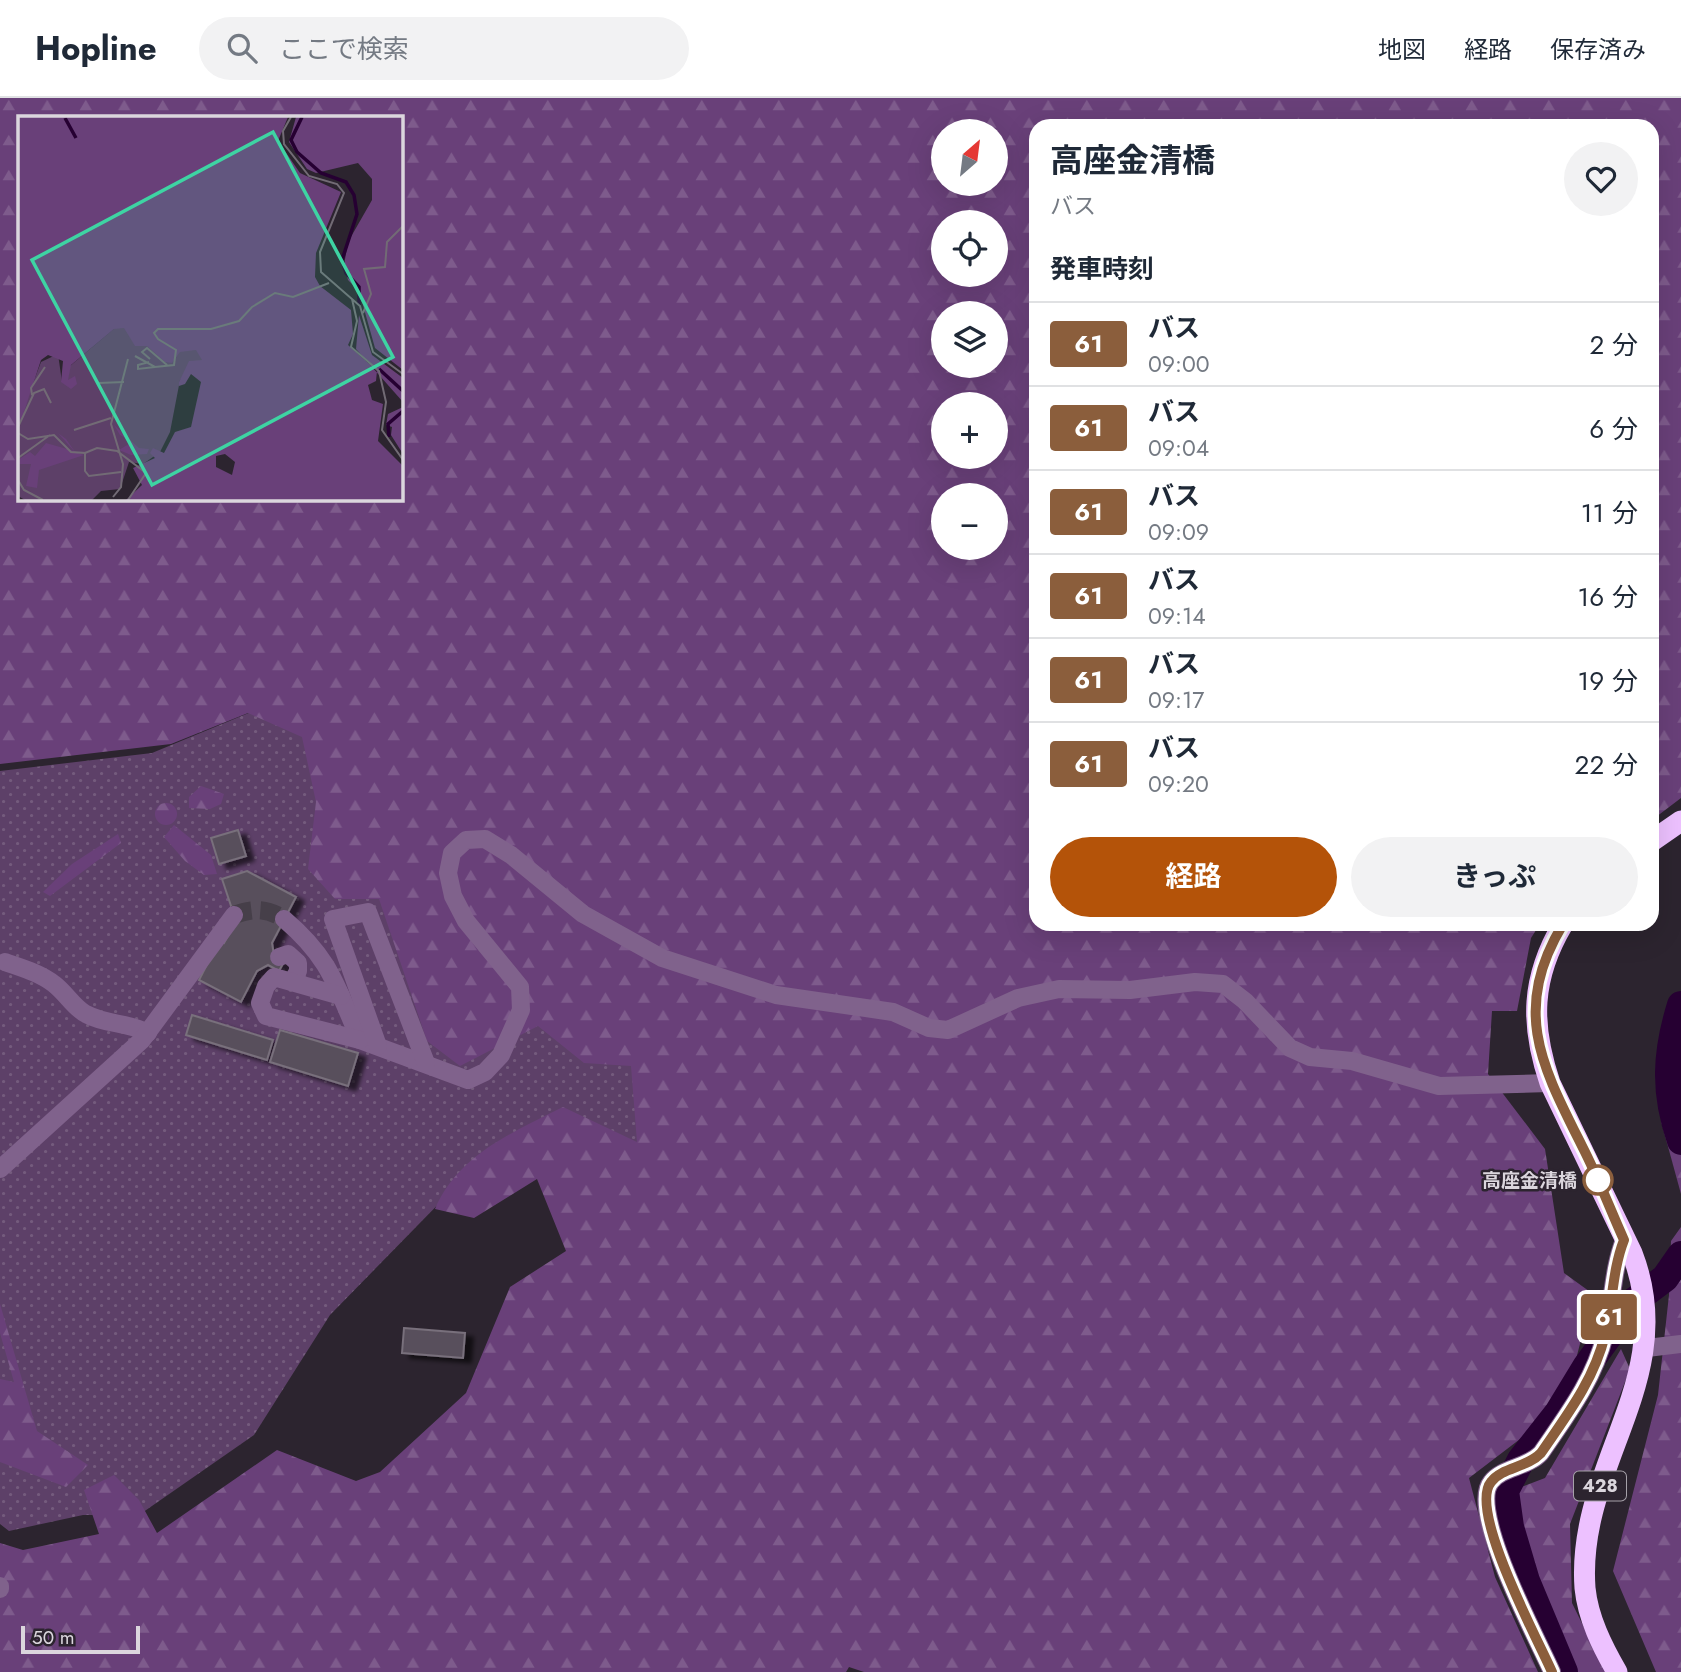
<!DOCTYPE html>
<html lang="ja">
<meta charset="utf-8">
<style>
:root{--surface:#fff;--page:#f2f2f3;--text:#1f2937;--muted:#747a83;--line:#e0e1e3;--accent:#b45309}
body{margin:0;font-family:Jost,"Noto Sans JP",sans-serif;background:var(--page);color:var(--text);height:100vh;display:flex;flex-direction:column;font-size:26px;white-space:nowrap}
*{box-sizing:border-box;margin:0}
p{font-size:23px;color:var(--muted)}
.icon{flex:none;width:38px;height:38px;fill:none;stroke:currentColor;stroke-width:2;stroke-linecap:round;stroke-linejoin:round}
.map{position:relative;flex:1;overflow:hidden}
.panel{position:absolute;left:1029px;top:21px;width:630px;height:812px;display:flex;flex-direction:column;background:var(--surface);border-radius:21px;box-shadow:0 7px 28px #0002}
.panel>*{flex:none}
.badge{padding:0 14px;border-radius:5px;font-size:24px;line-height:46px}
.needle{width:46px;rotate:28deg}
.controls{position:absolute;left:931px;top:21px;display:grid;gap:14px}
.controls a{display:grid;place-items:center;width:77px;height:77px;border-radius:50%;background:var(--surface);box-shadow:0 7px 28px #0002;font-size:35px}
.scale{position:absolute;left:21px;bottom:18px;width:119px;box-sizing:border-box;padding-left:7px;border:4px solid #dbd6dd;border-top:0;font-size:19px;line-height:24px;white-space:nowrap;color:#dbd6dd;-webkit-text-stroke:5px #2c242f;paint-order:stroke}
.map>.badge{position:absolute;translate:-50% -50%;box-shadow:0 0 0 4px #fff}
h2{padding:0 21px;font-size:26px;line-height:63px}
.round{display:grid;place-items:center;flex:none;width:74px;height:74px;border-radius:37px;background:var(--page)}
.headline{display:flex;align-items:center;justify-content:space-between;height:119px;padding:0 21px}
h1{font-size:33px;font-weight:700;line-height:52px}
.cta{display:flex;gap:14px;margin-top:auto;padding:14px 21px}
.cta a{flex:1;height:80px;border-radius:42px;background:var(--accent);color:#fff;font-size:28px;font-weight:700;line-height:80px;text-align:center}
.cta a+a{background:var(--page);color:var(--text)}
ul{padding:0;list-style:none}
li{display:flex;align-items:center;gap:21px;height:84px;padding:0 21px;border-top:2px solid var(--line)}
li div{flex:1}
li b{display:block;font-size:26px}
li em{font-style:normal}
li .badge{min-width:77px;font-weight:700;text-align:center}
header{display:flex;align-items:center;gap:42px;box-sizing:border-box;height:98px;padding:0 35px;background:var(--surface);border-bottom:2px solid var(--line)}
header strong{font-size:33px}
nav{display:flex;gap:38px;margin-inline-start:auto;font-size:24px}
.search{width:490px;height:63px;background:var(--page);display:flex;align-items:center;gap:18px;box-sizing:border-box;padding:0 24px;border-radius:38px;color:var(--muted);font-size:26px}
.map>svg:first-child{display:block}
.grass{fill:url(#grass-dots)}
.forest{fill:url(#forest-firs);fill-rule:evenodd}
.lines{fill:none;stroke-linecap:round;stroke-linejoin:round}
.river{stroke:#260032;stroke-width:28}
.building{fill:#59505c;stroke:#786f7b;stroke-width:2;filter:url(#shadow)}
.minor-tunnel{stroke:#463f49;stroke-width:18;stroke-dasharray:18 9;stroke-linecap:butt}
.minor{stroke:#80628c;stroke-width:18}
.highway{stroke:#edc1ff;stroke-width:21}
.line-casing{stroke:#fff;stroke-width:16}
.line{stroke:#8b5e3c;stroke-width:10}
.stop-dot{fill:#fff;stroke:#8b5e3c;stroke-width:3.5}
.labels{text-anchor:middle;dominant-baseline:central;stroke-width:5;stroke-linejoin:round;paint-order:stroke}
.shield{fill:#2c242f;stroke:#a6a1a9;stroke-width:2}
.shield-label{font-size:18px;font-weight:bold;fill:#dbd6dd}
.stop-label{font-size:19px;font-weight:bold;fill:#dbd6dd;stroke:#2c242f;text-anchor:end}
.inset-river{fill:none;stroke:#260032;stroke-width:3.5}
.inset-road{fill:none;stroke:#726b75;stroke-width:2}
.view{fill:#3ed4a3;fill-opacity:0.15;stroke:#3ed4a3;stroke-width:3.5}
.inset-edge{fill:none;stroke:#dbd6dd;stroke-width:3.5}
</style>
<header>
<strong>Hopline</strong>
<div class="search"><svg class="icon" aria-label="search" viewBox="0 0 24 24"><circle cx="10" cy="10" r="6"/><path d="M15 15l6 6"/></svg>ここで検索</div>
<nav><a>地図</a><a>経路</a><a>保存済み</a></nav>
</header>
<div class="map">
<svg width="1681" height="1574" viewBox="0 0 1681 1574">
<defs>
<pattern id="grass-dots" width="8" height="8" patternUnits="userSpaceOnUse" patternTransform="scale(1.75)"><rect width="8" height="8" fill="#5d4068"/><path d="M2 2h.1M6 6h.1" fill="none" stroke="#745b7d" stroke-width="1.8" stroke-linecap="round"/></pattern>
<pattern id="forest-firs" width="22" height="20" patternUnits="userSpaceOnUse" patternTransform="scale(1.75)"><rect width="22" height="20" fill="#694079"/><path d="M5 1l3.5 6h-7zM16 11l3.5 6h-7z" fill="#7e5b8c"/></pattern>
<filter id="shadow"><feDropShadow dx="8" dy="4.5" stdDeviation="2" flood-color="#0009"/></filter>
</defs>
<rect width="100%" height="100%" fill="#2c242f"/>
<path class="grass" d="M261,610L316,632L412,792L523,903L654,961L657,1063L460,1084L330,1217L254,1337L139,1417H83L9,1433L0,1426V673L152,655Z"/>
<g class="forest">
<path d="M0,0H1681V700L1652,722V28H1036V826H1540L1531,840L1517,913H1492L1488,976L1545,1051L1564,1175L1593,1196L1575,1265L1532,1332L1469,1380L1495,1479L1538,1574H864L849,1569L846,1574H0V1445L23,1452L99,1436L84,1392L114,1377L139,1402L157,1435L277,1352L356,1383L380,1374L466,1295L510,1189L566,1153L537,1081L474,1120L435,1111C458,1057 513,1034 563,1009L637,1044L631,968L584,965L538,928L460,968L427,943L379,801H335L308,771L316,704L302,639L248,615L171,646L0,666ZM19,19H401V401H19ZM943,33H996V86H943ZM943,124H996V177H943ZM943,215H996V268H943ZM943,306H996V359H943ZM943,397H996V450H943Z"/>
<path d="M201,688L224,696L221,706L210,711L189,710V699Z"/>
<circle cx="166" cy="716" r="11"/>
<path d="M174,727L211,757L217,776L204,777L185,763L164,739Z"/>
<path d="M118,736L121,745L50,798L43,794L72,766Z"/>
<path d="M1681,940V1096L1661,1023Z"/>
<path d="M1681,1129V1574H1656L1613,1473L1658,1297L1669,1197L1671,1143Z"/>
<path d="M0,1206L37,1333L88,1367L66,1389L0,1364V1281L14,1284L0,1235Z"/>
<path d="M1621,1251L1630,1271L1570,1426L1572,1505L1606,1574H1565L1506,1428L1516,1391L1545,1380Z"/>
</g>
<g class="lines">
<g class="river">
<path d="M1681,907C1666,955 1664,994 1681,1043"/>
<path d="M1564,1574L1526,1483L1510,1429L1505,1393L1521,1362L1558,1315L1586,1269L1633,1204L1665,1180L1681,1157"/>
</g>
</g>
<g class="building">
<path d="M238,732L246,758L219,766L211,740Z"/>
<path d="M247,773L296,799L272,845L274,857L285,862L279,873L268,867L257,873L241,904L199,882L219,843L224,845L236,823L222,781Z"/>
<path d="M192,917L273,942L267,962L186,937Z"/>
<path d="M280,932L358,955L348,988L270,964Z"/>
<path d="M404,1230L465,1235L463,1260L402,1255Z"/>
</g>
<g class="lines">
<path class="minor-tunnel" d="M234,817C253,810 267,810 284,821"/>
<g class="minor">
<path d="M284,821C331,861 336,888 360,942L468,982L485,974L501,957L521,912L520,889L466,823L453,798L448,775L452,755L466,742L485,741L511,757L583,816L662,860L776,897L893,914L929,930L948,932L1018,900L1059,891L1130,892L1195,884L1223,886L1245,903L1290,950L1310,959L1352,963L1439,988L1550,985"/>
<path d="M279,859L288,856L298,865V873L292,884"/>
<path d="M5,864C22,870 40,875 54,886C66,895 74,910 86,916C106,927 128,924 148,935"/>
<path d="M341,898L274,879L266,888L260,905L266,918L360,942"/>
<path d="M378,948L333,821L368,814L426,965"/>
<path d="M0,1071L142,942L234,817"/>
<path d="M1647,1250L1681,1246"/>
<path d="M0,1488V1491"/>
<path d="M1552,1574C1537,1540 1468,1412 1491,1384C1502,1369 1527,1370 1541,1355C1567,1317 1594,1282 1605,1237C1613,1205 1612,1173 1624,1142"/>
</g>
<g class="highway">
<path d="M1652,743L1681,723"/>
<path d="M1563,826C1531,880 1530,926 1550,985L1632,1155C1681,1281 1576,1366 1585,1490C1588,1520 1602,1548 1617,1574"/>
</g>
</g>
<g class="lines">
<g class="line-casing">
<path id="line" d="M1552,1574C1537,1540 1468,1412 1491,1384C1502,1369 1527,1370 1541,1355C1567,1317 1594,1282 1605,1237C1613,1205 1612,1173 1624,1142C1610,1111 1598,1079 1582,1048C1542,968 1511,913 1563,826"/>
</g>
<use href="#line" class="line"/>
</g>
<circle class="stop-dot" cx="1598" cy="1082" r="14"/>
<g class="labels">
<rect class="shield" x="1574" y="1373.5" width="52" height="29" rx="5"/>
<g class="shield-label">
<text x="1600" y="1388">428</text>
</g>
<g class="stop-label">
<text x="1577" y="1082">高座金清橋</text>
</g>
</g>
<g transform="translate(18 18)">
<rect width="385" height="385" fill="#2c242f"/>
<path d="M108,210L158,233L181,231L189,246L162,264L152,316L142,336L125,348L111,346L102,373L83,375L74,384H7L0,380V307L23,246L40,238L44,266L49,265L52,250L98,211Z" fill="#5d4068"/>
<path d="M0,1H270L260,25L282,57L323,76L298,137L297,161L302,170L333,194L335,218L330,229L359,255L358,265L350,269L354,284L365,288L360,325L385,350V384H108L124,369L115,352L137,342L132,337L135,332L146,337L157,316L173,311L183,266L173,258L167,268L161,270V266L171,245L184,244L178,234L162,236L154,247L147,246L129,230H117L106,212L96,213L53,249L50,264L57,260L59,268L53,273L43,266L45,245L30,239L23,244L0,314ZM207,338L217,346L214,359L198,351V340ZM278,1H385V254L357,232L341,175L330,164L326,149L330,126L354,84V63L340,47L298,57L289,53L271,26ZM341,199L354,239L385,262V286L338,233ZM385,291V338L373,319L374,311L368,309L370,298ZM96,309L121,332L131,333L129,338L113,339L101,334L114,326L102,319ZM40,317L48,323L57,336L66,339L21,354L19,372L8,370L13,348H0V344L12,336L17,340L28,327L56,335Z" fill="#694079" fill-rule="evenodd"/>
<path class="inset-river" d="M284,1L273,24L279,36L303,57L328,66L336,79L339,98L324,144L328,157L341,171V189M47,2L58,22M361,253L385,275M371,321L370,308L385,295"/>
<path class="inset-road" d="M273,1L265,15L266,28L291,60L319,68L326,77L302,136L303,156L342,190L355,236L385,258M334,183L339,205L333,231L361,255L368,286L364,314L385,344M345,197L353,178L346,153L367,151L369,126L385,110M117,240L137,251L156,249L158,234L140,223L136,217L140,213H193L221,205L234,191L257,177L275,181L311,167M132,243L124,236L129,232L149,249M131,246L120,249V253L137,251M81,267L106,266M14,279L13,272L27,251M0,311L16,277L26,273L33,287M56,314L93,302M0,317L10,323L36,319L53,336L67,337V355L71,360L103,356M67,337L79,332L99,335L128,357L110,384M0,342L32,319M0,364L6,374L25,384M95,381L103,371L105,348L93,308L110,243"/>
<path class="view" d="M255,16L375,241L134,369L14,144Z"/>
<rect width="385" height="385" class="inset-edge"/>
</g>
</svg>
<div class="controls">
<a><svg class="needle" viewBox="-14 -14 28 28"><path d="M0-13l5 13h-10z" fill="#e53935"/><path d="M0 13l5-13h-10z" fill="#747a83"/></svg></a>
<a><svg class="icon" aria-label="locate" viewBox="0 0 24 24"><circle cx="12" cy="12" r="6"/><path d="M12 2v4M12 18v4M2 12h4M18 12h4"/></svg></a>
<a><svg class="icon" aria-label="layers" viewBox="0 0 24 24"><path d="M12 4l9 5-9 5-9-5zM3 14l9 5 9-5"/></svg></a>
<a>+</a>
<a>−</a>
</div>
<div class="scale">50 m</div>
<b class="badge" style="left:1609px;top:1219px;background:#8b5e3c;color:#fff">61</b>
<section class="panel">
<div class="headline"><div><h1>高座金清橋</h1><p>バス</p></div><a class="round"><svg class="icon" aria-label="heart" viewBox="0 0 24 24"><path d="M12 20l-8-8c-3-5 5-10 8-4 3-6 11-1 8 4z"/></svg></a></div>
<h2>発車時刻</h2>
<ul>
<li><span class="badge" style="background:#8b5e3c;color:#fff">61</span><div><b>バス</b><p>09:00</p></div><em>2 分</em></li>
<li><span class="badge" style="background:#8b5e3c;color:#fff">61</span><div><b>バス</b><p>09:04</p></div><em>6 分</em></li>
<li><span class="badge" style="background:#8b5e3c;color:#fff">61</span><div><b>バス</b><p>09:09</p></div><em>11 分</em></li>
<li><span class="badge" style="background:#8b5e3c;color:#fff">61</span><div><b>バス</b><p>09:14</p></div><em>16 分</em></li>
<li><span class="badge" style="background:#8b5e3c;color:#fff">61</span><div><b>バス</b><p>09:17</p></div><em>19 分</em></li>
<li><span class="badge" style="background:#8b5e3c;color:#fff">61</span><div><b>バス</b><p>09:20</p></div><em>22 分</em></li>
</ul>
<div class="cta"><a>経路</a><a>きっぷ</a></div>
</section>
</div>
